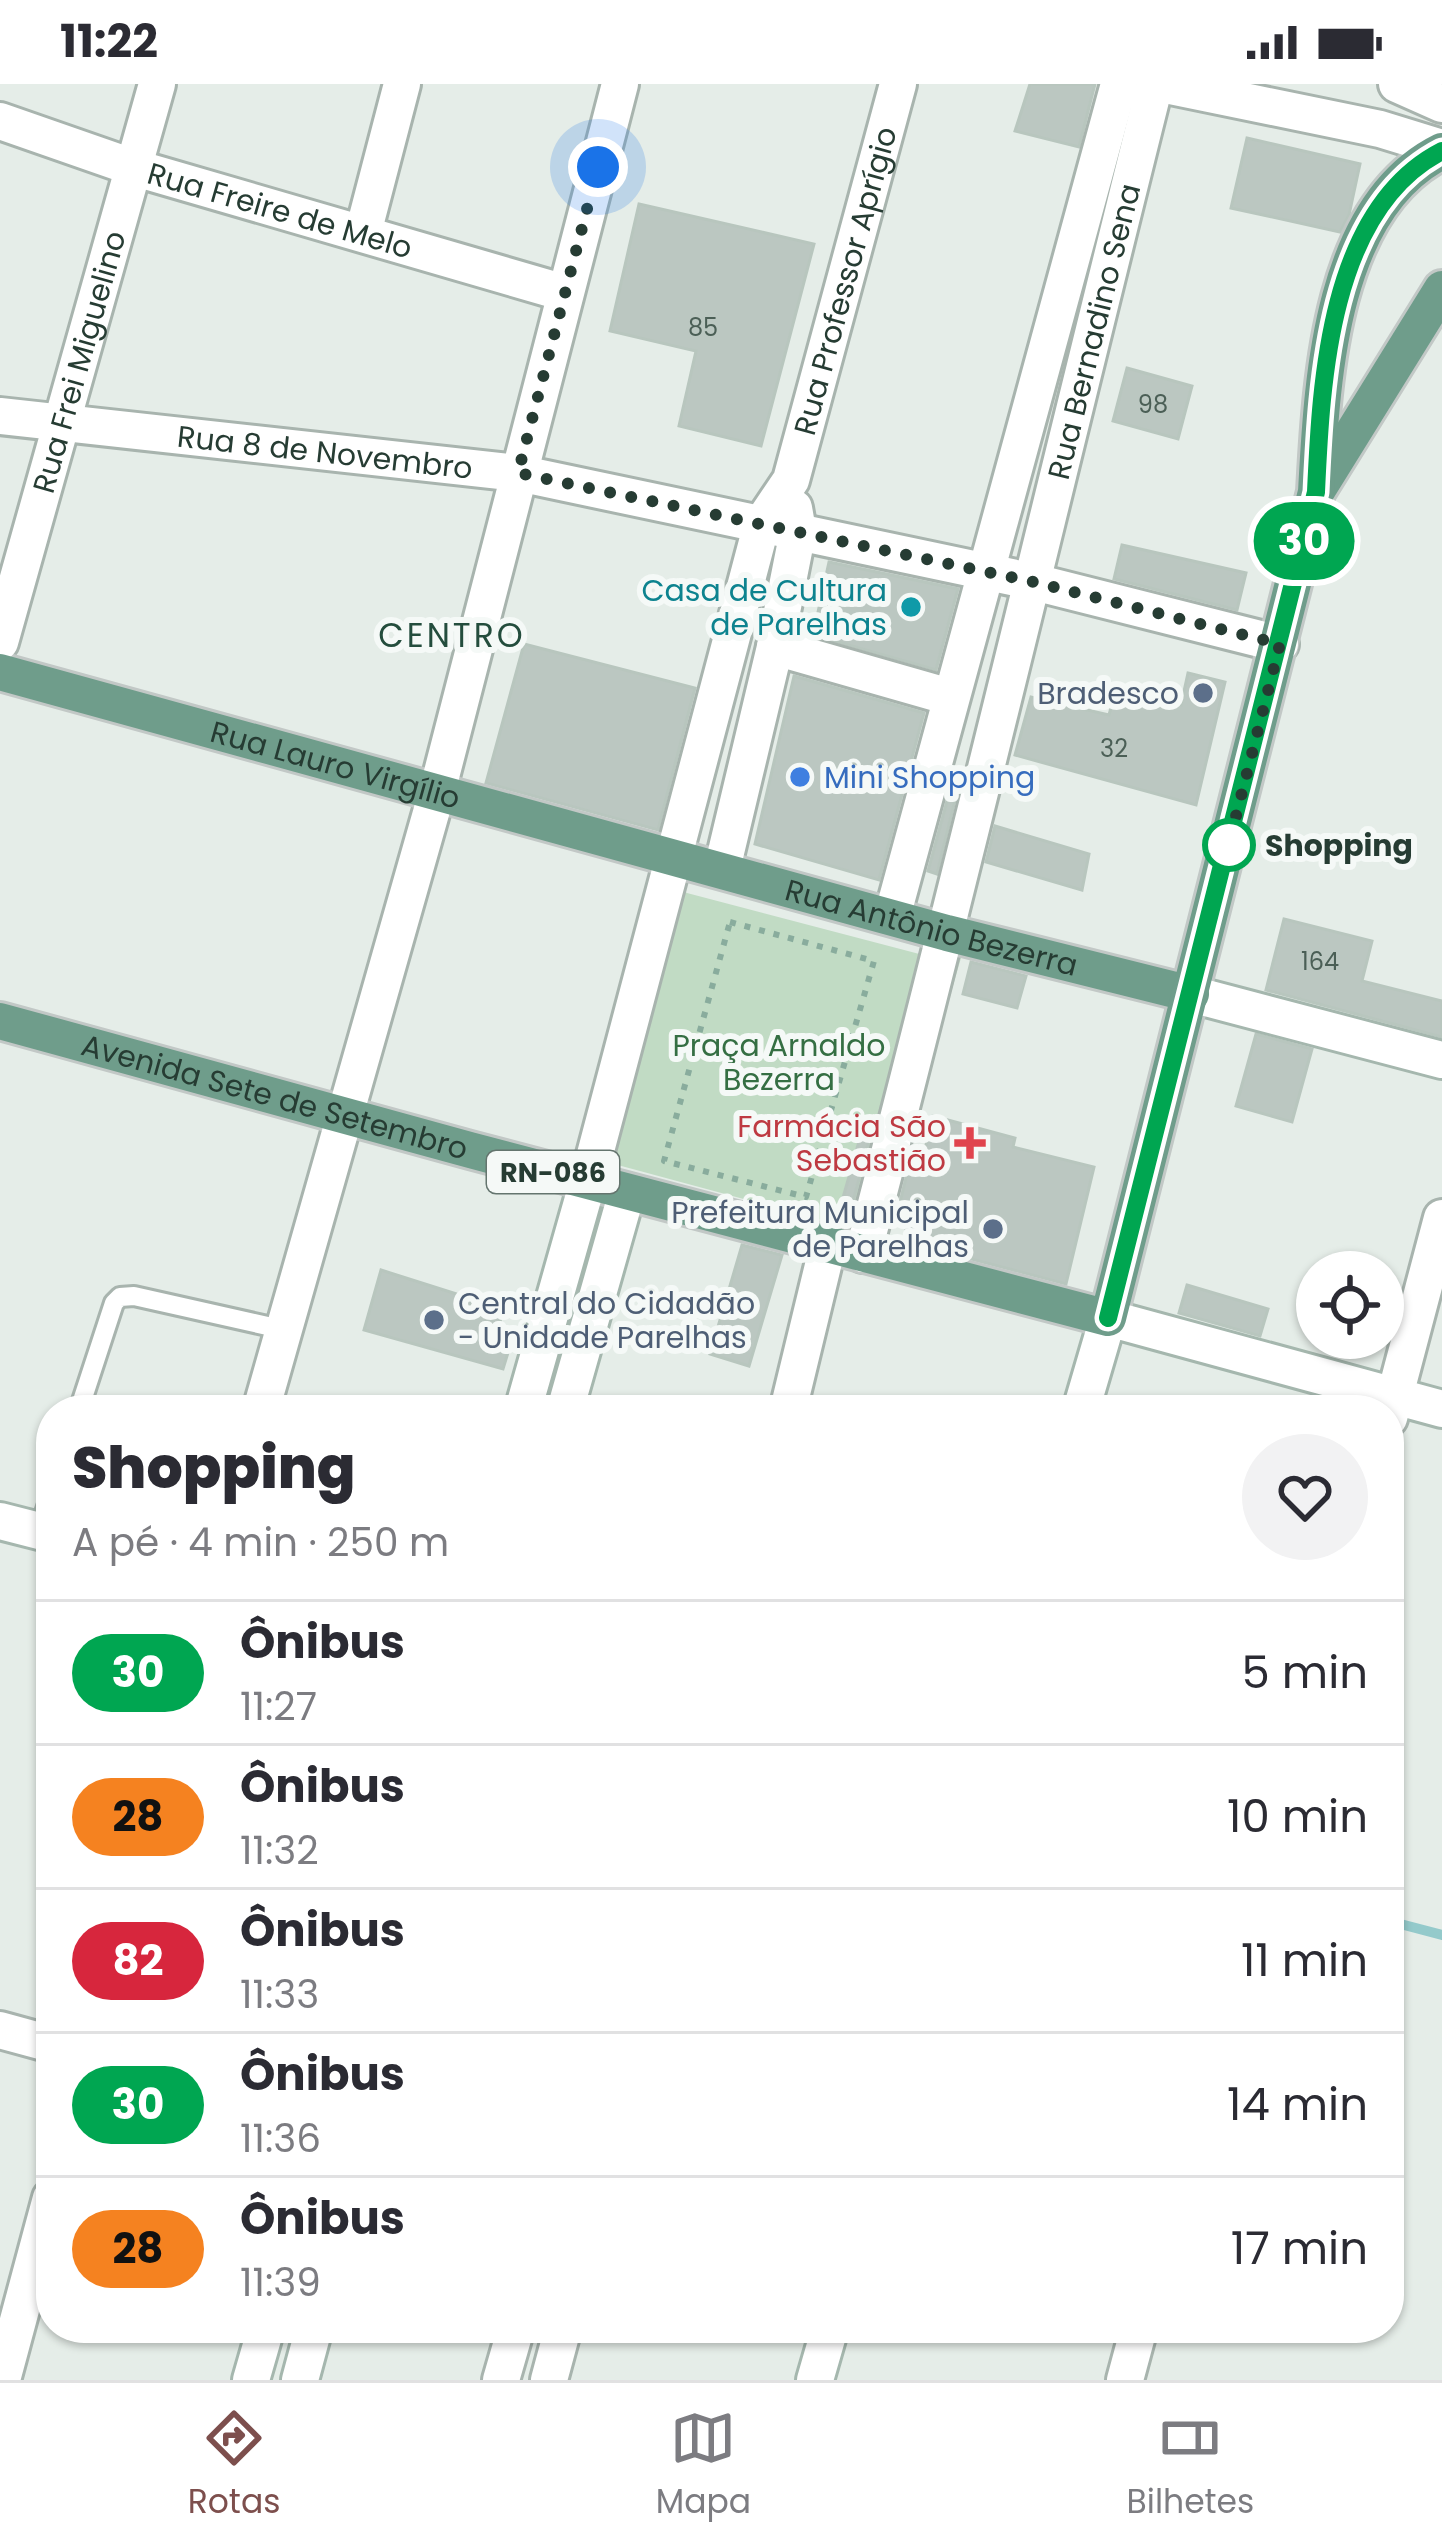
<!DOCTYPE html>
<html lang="pt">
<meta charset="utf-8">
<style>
:root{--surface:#fff;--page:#f2f2f3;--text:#2b2b33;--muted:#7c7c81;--line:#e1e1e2;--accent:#7d4f4d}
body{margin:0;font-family:Poppins,sans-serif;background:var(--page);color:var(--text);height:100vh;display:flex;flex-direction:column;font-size:45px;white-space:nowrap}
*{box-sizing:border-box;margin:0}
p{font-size:39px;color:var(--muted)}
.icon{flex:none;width:66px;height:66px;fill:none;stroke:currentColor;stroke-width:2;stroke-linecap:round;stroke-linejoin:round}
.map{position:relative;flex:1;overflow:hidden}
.panel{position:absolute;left:36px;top:1311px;width:1368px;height:948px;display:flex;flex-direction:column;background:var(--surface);border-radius:48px;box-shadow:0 3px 9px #0004}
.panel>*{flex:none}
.badge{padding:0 24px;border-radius:39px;font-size:42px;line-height:78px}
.controls{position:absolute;left:1296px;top:1167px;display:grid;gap:24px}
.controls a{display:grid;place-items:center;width:108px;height:108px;border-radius:50%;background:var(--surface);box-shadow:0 3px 9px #0004;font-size:60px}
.you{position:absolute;width:60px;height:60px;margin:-30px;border:9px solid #fff;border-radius:50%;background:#1a73e8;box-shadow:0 0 0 18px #1a73e833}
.map>.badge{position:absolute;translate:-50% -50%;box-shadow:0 0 0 6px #fff}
.round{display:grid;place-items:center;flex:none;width:126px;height:126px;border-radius:63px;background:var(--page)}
.headline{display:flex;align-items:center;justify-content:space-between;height:204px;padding:0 36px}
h1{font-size:57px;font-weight:800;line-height:90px}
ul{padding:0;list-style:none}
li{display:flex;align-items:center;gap:36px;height:144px;padding:0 36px;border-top:3px solid var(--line)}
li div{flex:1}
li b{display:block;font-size:45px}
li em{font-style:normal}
li .badge{min-width:132px;font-weight:700;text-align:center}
.status{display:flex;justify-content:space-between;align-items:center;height:84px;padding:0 60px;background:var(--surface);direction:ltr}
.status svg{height:33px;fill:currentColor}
.tab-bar{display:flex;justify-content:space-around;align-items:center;height:168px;border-top:3px solid var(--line);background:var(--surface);font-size:33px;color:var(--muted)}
.tab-bar a{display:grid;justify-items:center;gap:6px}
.tab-bar .selected{color:var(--accent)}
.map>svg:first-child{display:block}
.green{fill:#c1dbc4}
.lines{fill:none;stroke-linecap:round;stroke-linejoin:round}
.stream{stroke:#94cacb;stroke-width:10}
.building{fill:#bbc7c1;stroke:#b8c6be;stroke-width:3}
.lane-casing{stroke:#a8b4ae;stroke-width:24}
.street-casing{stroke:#a8b4ae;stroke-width:42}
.secondary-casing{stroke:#a5b7ae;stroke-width:42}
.primary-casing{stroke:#c2c8c6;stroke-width:42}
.path{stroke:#89ac9d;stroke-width:6;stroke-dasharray:6 9;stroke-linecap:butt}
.lane{stroke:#fff;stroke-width:18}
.street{stroke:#fff;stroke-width:36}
.secondary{stroke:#fff;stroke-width:36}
.primary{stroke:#6f9d8b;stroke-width:36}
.line-casing{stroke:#fff;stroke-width:27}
.line{stroke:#00a651;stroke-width:18}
.walk{stroke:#263c33;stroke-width:12;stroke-dasharray:0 21.6}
.culture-dot{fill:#0f9aa8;stroke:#f5f9f7;stroke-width:4.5}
.service-dot{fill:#5c6f8a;stroke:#f5f9f7;stroke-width:4.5}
.shop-dot{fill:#3f7fe0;stroke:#f5f9f7;stroke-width:4.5}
.stop-dot{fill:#fff;stroke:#00a651;stroke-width:6}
.health-dot{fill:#e0444e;stroke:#f5f9f7;stroke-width:4.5}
.labels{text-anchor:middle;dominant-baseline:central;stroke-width:12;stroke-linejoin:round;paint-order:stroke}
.number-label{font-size:24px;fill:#4b5f56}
.shield{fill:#f5f9f7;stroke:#64756e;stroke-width:3}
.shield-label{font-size:27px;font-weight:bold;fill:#263c33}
.street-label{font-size:30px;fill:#263c33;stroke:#f5f9f7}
.culture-label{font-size:30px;fill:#0d838f;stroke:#f5f9f7;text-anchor:end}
.service-label{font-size:30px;fill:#4e5e75;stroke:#f5f9f7;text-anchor:end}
.shop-label{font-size:30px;fill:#366cbe;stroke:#f5f9f7;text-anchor:start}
.stop-label{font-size:30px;font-weight:bold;fill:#263c33;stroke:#f5f9f7;text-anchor:start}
.park-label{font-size:30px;fill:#356f43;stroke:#f5f9f7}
.health-label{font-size:30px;fill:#be3a42;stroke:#f5f9f7;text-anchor:end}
.neighbourhood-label{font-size:33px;letter-spacing:3px;fill:#244d3d;stroke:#f5f9f7}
</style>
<div class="status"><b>11:22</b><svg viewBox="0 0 49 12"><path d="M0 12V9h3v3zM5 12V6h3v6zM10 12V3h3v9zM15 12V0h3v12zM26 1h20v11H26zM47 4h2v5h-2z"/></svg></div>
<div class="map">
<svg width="1442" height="2296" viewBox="0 0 1442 2296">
<rect width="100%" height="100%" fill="#e5ede8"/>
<path class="green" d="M659,789L687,809L927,872L963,867L877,1165L858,1146L614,1080L581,1090Z"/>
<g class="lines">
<path class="stream" d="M1389,1837L1442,1851"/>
</g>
<g class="building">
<path d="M1030,0H1095L1079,63L1015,47Z"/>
<path d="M1247,54L1360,80L1349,131L1340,148L1231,124Z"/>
<path d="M639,120L814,160L761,362L679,342L696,267L610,247Z"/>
<path d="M1127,284L1192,302L1178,355L1113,337Z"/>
<path d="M1122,461L1246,489L1237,526L1114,495Z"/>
<path d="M829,478L958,505L936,586L813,551Z"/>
<path d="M524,560L695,604L658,746L486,699Z"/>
<path d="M1188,589L1225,598L1196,721L1015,671L1031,613L1109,631L1116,605L1181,621Z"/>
<path d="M794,592L924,629L879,796L755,760Z"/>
<path d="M951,702L958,704L937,790L928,787Z"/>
<path d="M995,742L1089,770L1082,806L986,778Z"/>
<path d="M1284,835L1372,857L1362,897L1442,917V953L1266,906Z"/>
<path d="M971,878L1026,892L1017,924L963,910Z"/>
<path d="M1256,950L1312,965L1292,1038L1236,1022Z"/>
<path d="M933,1032L1015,1054L1013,1063L1094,1083L1066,1200L903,1157L907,1141L895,1138L914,1062L925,1065Z"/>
<path d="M862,1047L871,1049L851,1126L840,1124Z"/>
<path d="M742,1161L782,1171L749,1282L710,1270Z"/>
<path d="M381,1186L504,1225L495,1253L511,1259L503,1285L364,1246Z"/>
<path d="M1187,1201L1268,1225L1260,1252L1179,1229Z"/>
</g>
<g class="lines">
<g class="lane-casing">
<g id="lane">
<path d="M79,1326L114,1219L120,1213L134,1212L281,1245"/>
<path d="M39,1447L51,1411"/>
</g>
</g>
<g class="street-casing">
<g id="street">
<path d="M1161,0L1380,45L1442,64"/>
<path d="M1397,0L1442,20"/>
<path id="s1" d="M0,37L132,83L565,209"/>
<path d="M363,149L402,0"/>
<path id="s2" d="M0,332L518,389L1030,497L1280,560"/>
<path id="s3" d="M0,558L157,0"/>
<path d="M775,563L950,613"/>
<path d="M722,785L775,563L798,447L794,424"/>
<path d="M892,833L1119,0"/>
<path id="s4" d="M588,1097L762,439L791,396L898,0"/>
<path id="s5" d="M863,1170C965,781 1057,390 1155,0"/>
<path d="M261,1326L437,708L620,0"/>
<path d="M788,1326L828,1161"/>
<path d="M1389,1334L1442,1134"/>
<path d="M0,1946L51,1960"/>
<path d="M2,2296L51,2114"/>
<path d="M501,2296L516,2244"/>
<path d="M549,2296L563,2244"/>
<path d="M1125,2296L1139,2244"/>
</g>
</g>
<g class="secondary-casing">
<g id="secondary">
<path d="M1191,910L1442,976"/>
<path d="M523,1326L588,1097"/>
<path d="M565,1326L627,1108"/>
<path d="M1081,1326L1108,1234L1442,1325"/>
<path d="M0,1437L51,1450"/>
<path d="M251,2296L266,2244"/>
<path d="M300,2296L314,2244"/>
<path d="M815,2296L830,2244"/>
</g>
</g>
<g class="primary-casing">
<g id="primary">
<path d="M1318,405L1442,205"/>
<path id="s6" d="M0,588L947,849L1191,910"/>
<path id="s7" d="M0,937L470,1066L1108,1234L1316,408C1322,299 1329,123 1442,67"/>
</g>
</g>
<path class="path" d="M730,838L874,877L806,1113L664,1077Z"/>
<use href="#lane" class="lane"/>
<use href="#street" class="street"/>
<use href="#secondary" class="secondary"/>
<use href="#primary" class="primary"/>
</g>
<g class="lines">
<g class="line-casing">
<path id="line" d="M1108,1234L1316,408C1321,298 1329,125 1442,67"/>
</g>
<use href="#line" class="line"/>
<path class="walk" d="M598,83L518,389L1030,497L1280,560L1224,779L1229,761"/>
</g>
<circle class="culture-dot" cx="911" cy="523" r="12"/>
<g class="service-dot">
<circle cx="1203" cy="609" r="12"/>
<circle cx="993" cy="1145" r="12"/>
<circle cx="434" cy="1236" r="12"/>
</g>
<circle class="shop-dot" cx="800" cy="693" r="12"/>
<circle class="stop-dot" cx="1229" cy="761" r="24"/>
<path class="health-dot" d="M964 1041h12v12h12v12h-12v12h-12v-12h-12v-12h12z"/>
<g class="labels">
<g class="number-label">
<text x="703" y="243">85</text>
<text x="1153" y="320">98</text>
<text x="1114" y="664">32</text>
<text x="1320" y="877">164</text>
</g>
<rect class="shield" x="487" y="1067" width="132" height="42" rx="9"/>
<g class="shield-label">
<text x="553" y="1088">RN-086</text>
</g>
<g class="street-label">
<text stroke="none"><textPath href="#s1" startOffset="294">Rua Freire de Melo</textPath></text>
<text stroke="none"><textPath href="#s4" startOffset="939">Rua Professor Aprígio</textPath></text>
<text stroke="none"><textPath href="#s5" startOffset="951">Rua Bernadino Sena</textPath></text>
<text stroke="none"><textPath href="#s3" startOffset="291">Rua Frei Miguelino</textPath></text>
<text stroke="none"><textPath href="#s2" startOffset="327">Rua 8 de Novembro</textPath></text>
<text stroke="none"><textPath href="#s6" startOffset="348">Rua Lauro Virgílio</textPath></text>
<text stroke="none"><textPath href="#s6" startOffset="966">Rua Antônio Bezerra</textPath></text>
<text stroke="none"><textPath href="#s7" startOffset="285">Avenida Sete de Setembro</textPath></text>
</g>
<g class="culture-label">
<text x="887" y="506">Casa de Cultura<tspan x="887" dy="34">de Parelhas</tspan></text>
</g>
<g class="service-label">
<text x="1179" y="609">Bradesco</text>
<text x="969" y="1128">Prefeitura Municipal<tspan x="969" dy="34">de Parelhas</tspan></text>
<text x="458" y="1219" text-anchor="start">Central do Cidadão<tspan x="458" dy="34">- Unidade Parelhas</tspan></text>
</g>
<g class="shop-label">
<text x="824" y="693">Mini Shopping</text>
</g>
<g class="stop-label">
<text x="1265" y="761">Shopping</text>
</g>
<g class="park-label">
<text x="779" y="961">Praça Arnaldo<tspan x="779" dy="34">Bezerra</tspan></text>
</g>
<g class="health-label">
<text x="946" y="1042">Farmácia São<tspan x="946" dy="34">Sebastião</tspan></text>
</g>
<g class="neighbourhood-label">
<text x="452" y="551">CENTRO</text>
</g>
</g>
</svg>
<div class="controls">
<a><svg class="icon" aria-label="locate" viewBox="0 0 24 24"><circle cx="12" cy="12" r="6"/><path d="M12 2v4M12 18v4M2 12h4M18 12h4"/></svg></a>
</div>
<div class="you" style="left:598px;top:83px"></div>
<b class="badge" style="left:1304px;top:457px;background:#00a651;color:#fff">30</b>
<section class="panel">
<div class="headline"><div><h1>Shopping</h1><p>A pé · 4 min · 250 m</p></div><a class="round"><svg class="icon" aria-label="heart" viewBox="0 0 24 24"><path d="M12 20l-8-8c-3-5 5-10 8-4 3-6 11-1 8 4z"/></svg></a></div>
<ul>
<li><span class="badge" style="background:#00a651;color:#fff">30</span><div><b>Ônibus</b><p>11:27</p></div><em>5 min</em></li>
<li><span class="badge" style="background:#f58220;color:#111">28</span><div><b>Ônibus</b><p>11:32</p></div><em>10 min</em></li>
<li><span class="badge" style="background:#d7263d;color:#fff">82</span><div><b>Ônibus</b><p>11:33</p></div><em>11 min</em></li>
<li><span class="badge" style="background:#00a651;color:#fff">30</span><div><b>Ônibus</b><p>11:36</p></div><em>14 min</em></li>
<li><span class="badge" style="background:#f58220;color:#111">28</span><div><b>Ônibus</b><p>11:39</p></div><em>17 min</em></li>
</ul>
</section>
</div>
<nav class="tab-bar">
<a class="selected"><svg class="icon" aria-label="directions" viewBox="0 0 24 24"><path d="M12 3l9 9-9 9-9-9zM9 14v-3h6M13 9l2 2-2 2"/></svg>Rotas</a>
<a><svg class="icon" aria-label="map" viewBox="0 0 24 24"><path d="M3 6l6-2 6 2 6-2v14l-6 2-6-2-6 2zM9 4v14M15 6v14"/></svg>Mapa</a>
<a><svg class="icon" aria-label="tickets" viewBox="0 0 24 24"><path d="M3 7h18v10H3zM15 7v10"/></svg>Bilhetes</a>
</nav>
